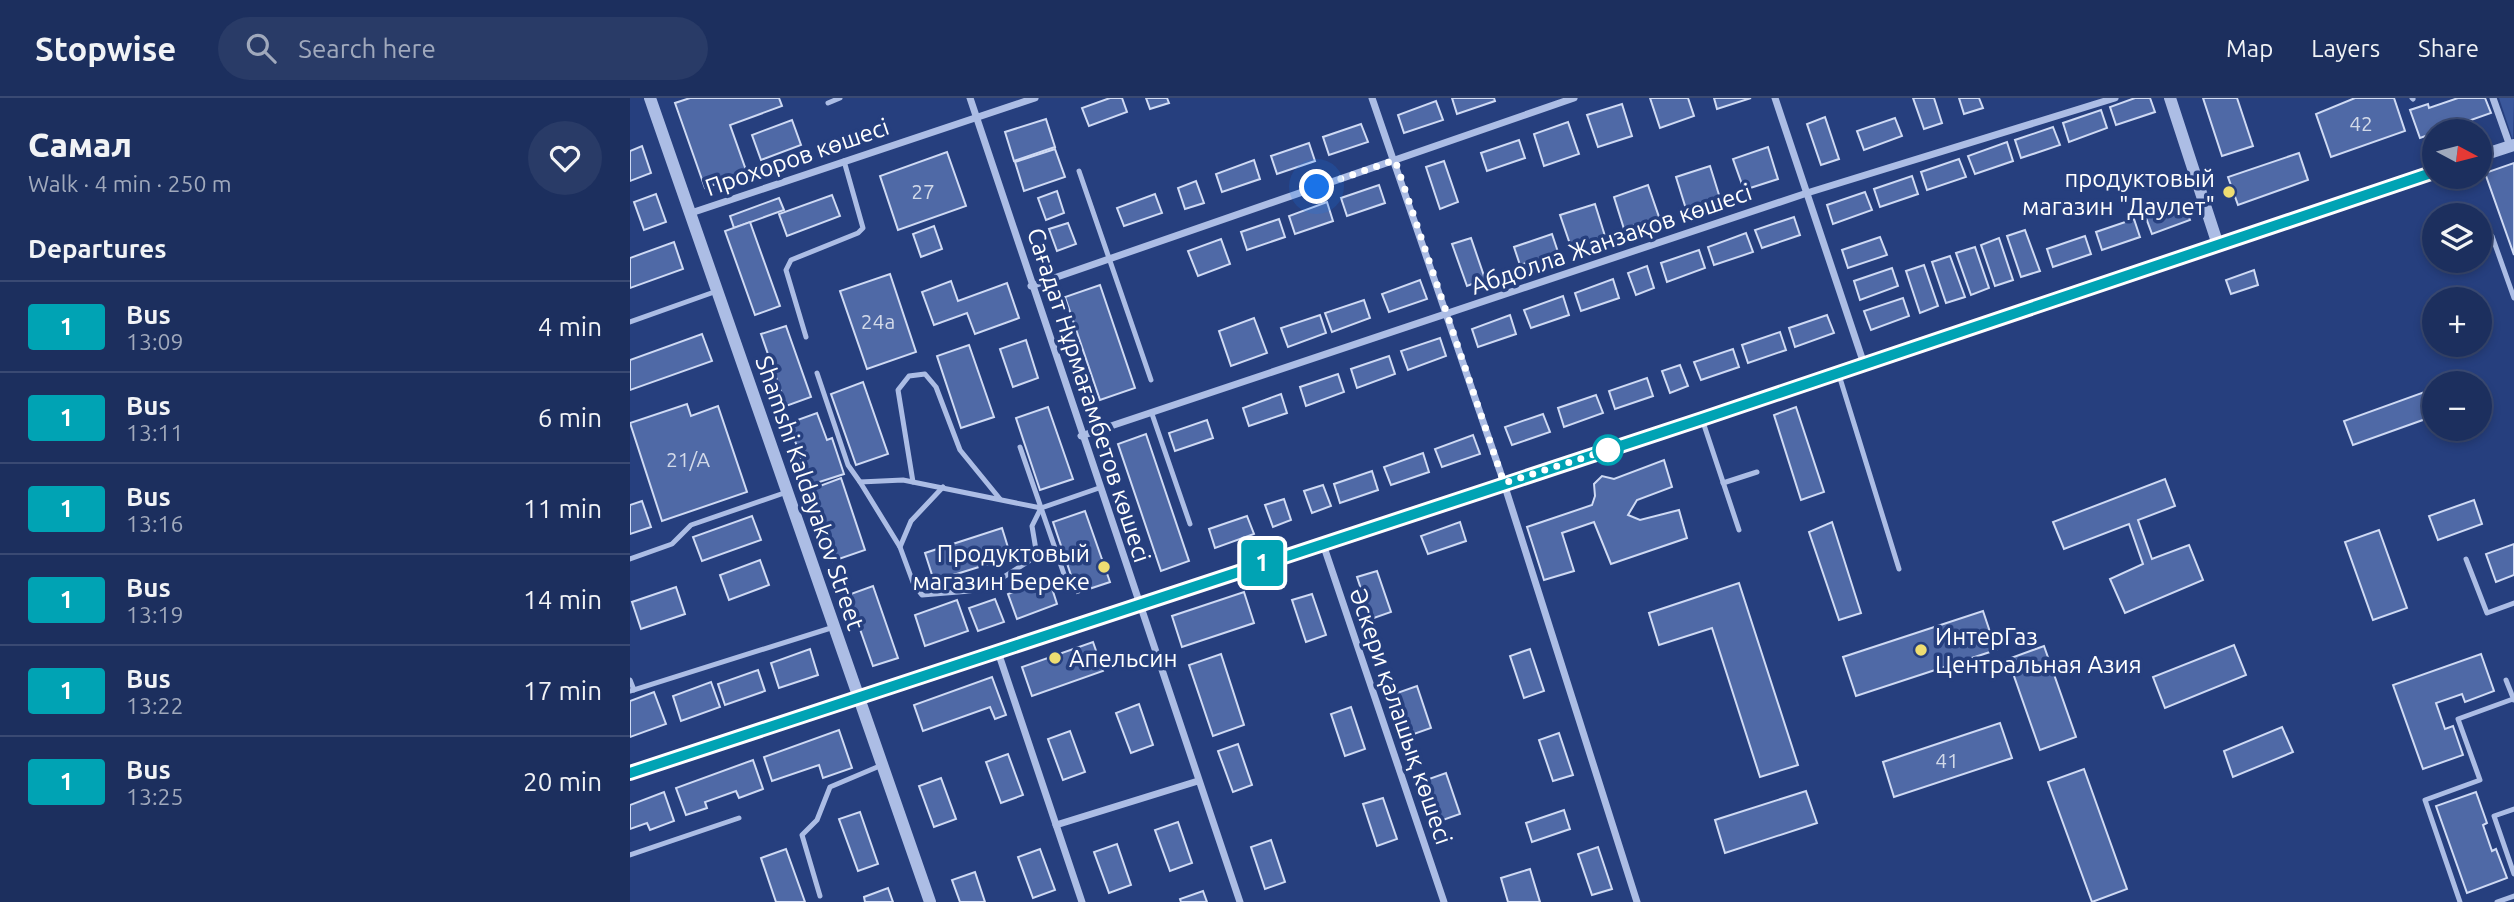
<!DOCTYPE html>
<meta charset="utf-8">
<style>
:root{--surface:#1c2f5e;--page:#293b67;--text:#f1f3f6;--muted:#a0a9bc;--line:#3a4a73}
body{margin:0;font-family:Ubuntu,sans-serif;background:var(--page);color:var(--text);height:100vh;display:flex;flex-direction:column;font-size:26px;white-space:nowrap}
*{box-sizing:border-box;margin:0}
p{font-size:23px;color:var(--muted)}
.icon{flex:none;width:38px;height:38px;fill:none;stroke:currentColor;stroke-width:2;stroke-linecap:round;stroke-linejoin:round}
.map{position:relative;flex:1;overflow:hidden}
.drawer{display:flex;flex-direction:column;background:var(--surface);width:630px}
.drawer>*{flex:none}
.badge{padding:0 14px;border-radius:5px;font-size:24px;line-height:46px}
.needle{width:46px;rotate:97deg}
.buttons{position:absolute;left:1792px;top:21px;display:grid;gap:14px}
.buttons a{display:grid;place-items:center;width:70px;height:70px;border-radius:50%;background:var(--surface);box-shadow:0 4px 10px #0003,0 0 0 2px var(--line);font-size:35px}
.you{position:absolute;width:35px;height:35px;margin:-18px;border:5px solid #fff;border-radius:50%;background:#1a73e8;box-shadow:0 0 0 10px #1a73e833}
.map>.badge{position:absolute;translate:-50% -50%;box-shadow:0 0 0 4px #fff}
h2{padding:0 28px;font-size:26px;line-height:63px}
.round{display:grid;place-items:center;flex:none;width:74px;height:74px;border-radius:37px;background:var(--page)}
.summary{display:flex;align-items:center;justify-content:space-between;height:119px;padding:0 28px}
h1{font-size:33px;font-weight:800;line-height:52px}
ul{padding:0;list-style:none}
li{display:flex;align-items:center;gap:21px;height:91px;padding:0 28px;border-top:2px solid var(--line)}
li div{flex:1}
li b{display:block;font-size:26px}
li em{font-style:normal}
li .badge{min-width:77px;font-weight:700;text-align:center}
header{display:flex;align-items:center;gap:42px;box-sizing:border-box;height:98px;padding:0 35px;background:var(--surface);border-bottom:2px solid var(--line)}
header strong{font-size:33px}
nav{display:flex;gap:38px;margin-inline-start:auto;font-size:24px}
.search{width:490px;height:63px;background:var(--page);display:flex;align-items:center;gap:18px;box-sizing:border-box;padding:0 24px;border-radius:38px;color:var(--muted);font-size:26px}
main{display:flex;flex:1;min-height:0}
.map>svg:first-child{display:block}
.green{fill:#3a579b}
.building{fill:#4f69a6;stroke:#cfdaf4;stroke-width:2}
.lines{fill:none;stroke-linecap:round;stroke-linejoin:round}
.service{stroke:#acbde5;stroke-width:5}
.minor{stroke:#acbde5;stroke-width:7}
.tertiary{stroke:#acbde5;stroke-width:12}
.line-casing{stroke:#fff;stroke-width:16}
.line{stroke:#00a3b4;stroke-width:10}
.walk{stroke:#fff;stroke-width:7;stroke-dasharray:0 12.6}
.poi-dot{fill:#eedd72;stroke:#263f7e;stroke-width:2.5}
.stop-dot{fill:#fff;stroke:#00a3b4;stroke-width:3.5}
.labels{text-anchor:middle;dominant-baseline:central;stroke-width:7;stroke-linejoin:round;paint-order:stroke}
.number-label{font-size:21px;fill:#d3dae9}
.street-label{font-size:24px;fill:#fff;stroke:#263f7e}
.poi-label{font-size:24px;fill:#fff;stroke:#263f7e;text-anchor:end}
</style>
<header>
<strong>Stopwise</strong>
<div class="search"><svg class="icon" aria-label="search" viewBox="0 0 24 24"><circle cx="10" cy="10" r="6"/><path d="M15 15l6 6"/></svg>Search here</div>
<nav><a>Map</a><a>Layers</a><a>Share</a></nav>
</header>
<main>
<section class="drawer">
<div class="summary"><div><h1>Самал</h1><p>Walk · 4 min · 250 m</p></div><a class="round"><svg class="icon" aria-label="heart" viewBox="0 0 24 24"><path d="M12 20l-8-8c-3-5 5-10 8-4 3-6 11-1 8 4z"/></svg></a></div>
<h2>Departures</h2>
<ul>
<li><span class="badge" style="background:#00a3b4;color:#fff">1</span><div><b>Bus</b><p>13:09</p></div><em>4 min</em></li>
<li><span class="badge" style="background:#00a3b4;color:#fff">1</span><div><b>Bus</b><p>13:11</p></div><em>6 min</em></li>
<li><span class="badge" style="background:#00a3b4;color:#fff">1</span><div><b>Bus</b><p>13:16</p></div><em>11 min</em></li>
<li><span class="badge" style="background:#00a3b4;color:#fff">1</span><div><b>Bus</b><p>13:19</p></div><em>14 min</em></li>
<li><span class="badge" style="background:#00a3b4;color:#fff">1</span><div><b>Bus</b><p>13:22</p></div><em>17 min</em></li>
<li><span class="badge" style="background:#00a3b4;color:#fff">1</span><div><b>Bus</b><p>13:25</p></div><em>20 min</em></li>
</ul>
</section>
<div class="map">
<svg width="1884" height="804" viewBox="0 0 1884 804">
<rect width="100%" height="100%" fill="#263f7e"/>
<path class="green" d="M1869,0H1884L1883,42Z"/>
<g class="building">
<path d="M60,0H149L152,8L100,27L117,75L75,90L45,5Z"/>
<path d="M480,0H492L497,14L459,28L452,10Z"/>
<path d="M516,0H537L539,5L520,11Z"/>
<path d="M822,0H864L865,3L827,16Z"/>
<path d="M1020,0H1058L1064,18L1030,30Z"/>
<path d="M1084,0H1121L1087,11Z"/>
<path d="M1283,0H1304L1312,25L1294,31Z"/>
<path d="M1329,0H1349L1353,10L1334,16Z"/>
<path d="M1505,0H1520L1525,14L1486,27L1480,9Z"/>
<path d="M1573,0H1607L1623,48L1592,58Z"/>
<path d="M1725,0H1764L1775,33L1701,59L1686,16Z"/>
<path d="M1828,0H1855L1861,15L1790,40L1780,12L1798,6L1799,10Z"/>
<path d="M806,3L813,22L774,35L768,17Z"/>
<path d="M992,6L1002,38L968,49L957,17Z"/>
<path d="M1471,12L1477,30L1439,44L1433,25Z"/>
<path d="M1195,19L1209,61L1191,67L1177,26Z"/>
<path d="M1265,20L1272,38L1234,52L1227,33Z"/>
<path d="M416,21L425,49L384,63L375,34Z"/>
<path d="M162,22L171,47L131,62L122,37Z"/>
<path d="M938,24L949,56L914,68L904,36Z"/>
<path d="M731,26L738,44L699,57L693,39Z"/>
<path d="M1423,29L1430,47L1391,60L1385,42Z"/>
<path d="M889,42L895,60L857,73L851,55Z"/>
<path d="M1377,44L1383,63L1345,76L1338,58Z"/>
<path d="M679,45L685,63L647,76L641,58Z"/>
<path d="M12,48L21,75L0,83V53Z"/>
<path d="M1138,49L1148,81L1114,92L1103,61Z"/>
<path d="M425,51L435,79L394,93L385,64Z"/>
<path d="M317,54L336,108L268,132L250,78Z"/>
<path d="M1669,55L1678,82L1608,107L1598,79Z"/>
<path d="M1329,61L1336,79L1297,92L1291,74Z"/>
<path d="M624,62L630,81L592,94L586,76Z"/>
<path d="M814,63L828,104L810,111L796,69Z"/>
<path d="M1884,65V157L1855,75Z"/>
<path d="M1080,68L1090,100L1056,111L1046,79Z"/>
<path d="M1282,78L1288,96L1250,109L1244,91Z"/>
<path d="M566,83L574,105L555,111L548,90Z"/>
<path d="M749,87L755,105L717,118L711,100Z"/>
<path d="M1018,87L1029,119L994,131L984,99Z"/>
<path d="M427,93L434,115L416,122L408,100Z"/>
<path d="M1235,94L1242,112L1203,126L1197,107Z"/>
<path d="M26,96L36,124L14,132L4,104Z"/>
<path d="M525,96L532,115L494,128L487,110Z"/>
<path d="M202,97L210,118L157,138L149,116Z"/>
<path d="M149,100L154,112L104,130L100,118Z"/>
<path d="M697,104L703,123L665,136L659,118Z"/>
<path d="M1553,104L1560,122L1522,136L1515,117Z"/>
<path d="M965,106L975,138L941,149L930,117Z"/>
<path d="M1164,119L1170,137L1132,150L1125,132Z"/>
<path d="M649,121L655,139L617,152L611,134Z"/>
<path d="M1504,121L1510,139L1472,152L1466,134Z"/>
<path d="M120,124L150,208L125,217L95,133Z"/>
<path d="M438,125L446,146L427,153L419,131Z"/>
<path d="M304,128L312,151L291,159L283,136Z"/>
<path d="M1395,132L1410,173L1391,179L1377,138Z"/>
<path d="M1116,135L1123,154L1084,167L1078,149Z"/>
<path d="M922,136L928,154L890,167L884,149Z"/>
<path d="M1455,138L1461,156L1423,169L1417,151Z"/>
<path d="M1250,139L1257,157L1218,170L1212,152Z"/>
<path d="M841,140L855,181L837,188L822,146Z"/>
<path d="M1369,140L1383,182L1365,188L1351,147Z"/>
<path d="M591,141L600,166L568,178L558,153Z"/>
<path d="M44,144L53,171L0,190V160Z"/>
<path d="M1345,149L1359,190L1341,197L1326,155Z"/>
<path d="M1069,152L1075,170L1037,184L1031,165Z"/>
<path d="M1320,158L1335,199L1316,205L1302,164Z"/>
<path d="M1294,167L1308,208L1290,215L1276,173Z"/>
<path d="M1017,168L1024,190L1006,197L998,175Z"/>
<path d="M1262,170L1268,188L1230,202L1224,183Z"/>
<path d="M1624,172L1628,187L1601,196L1596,182Z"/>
<path d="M260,176L286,254L237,271L210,193Z"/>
<path d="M983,181L989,200L951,213L945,195Z"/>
<path d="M790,182L797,201L759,214L752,196Z"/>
<path d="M321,183L328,203L377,185L389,220L345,236L337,215L304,227L292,194Z"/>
<path d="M470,187L505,290L470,302L435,199Z"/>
<path d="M933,198L939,217L901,230L894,212Z"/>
<path d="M1273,200L1279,218L1241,232L1234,213Z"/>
<path d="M734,202L740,220L702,234L695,215Z"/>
<path d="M690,217L696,235L658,249L651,230Z"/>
<path d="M880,217L886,236L848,249L842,231Z"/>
<path d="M1197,217L1204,235L1165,249L1159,230Z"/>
<path d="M624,220L637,255L601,268L589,233Z"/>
<path d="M156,228L181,299L156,308L131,236Z"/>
<path d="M1150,234L1156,252L1118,265L1112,247Z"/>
<path d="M72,236L82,263L0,292V262Z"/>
<path d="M810,240L816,258L778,272L771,253Z"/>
<path d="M396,242L408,280L383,289L370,251Z"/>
<path d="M339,247L364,319L331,330L307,258Z"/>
<path d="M1103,251L1109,269L1071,282L1064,264Z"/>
<path d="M759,258L765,276L727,290L721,271Z"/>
<path d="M1050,267L1058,288L1040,295L1032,273Z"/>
<path d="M708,276L714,294L676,308L670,289Z"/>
<path d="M1017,280L1023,298L985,311L979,293Z"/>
<path d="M233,284L258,356L226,367L201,296Z"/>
<path d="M1800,292L1804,318L1723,347L1714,323Z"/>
<path d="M651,296L657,315L619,328L613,310Z"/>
<path d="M966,297L973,315L934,329L928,310Z"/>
<path d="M57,306L61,318L88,308L117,394L32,423L0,325Z"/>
<path d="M418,309L443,381L410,392L386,320Z"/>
<path d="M1166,309L1194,394L1171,402L1144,317Z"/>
<path d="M187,315L197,342L202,340L214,376L180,387L159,325Z"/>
<path d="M913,316L920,334L882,347L875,329Z"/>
<path d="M577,322L583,340L545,353L539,335Z"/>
<path d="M516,336L559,463L531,473L488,346Z"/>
<path d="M843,337L850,356L812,369L805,351Z"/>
<path d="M793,355L799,374L761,387L754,369Z"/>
<path d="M1034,362L1042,389L1007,402L998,417L1010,422L1049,412L1057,440L981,466L964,424L932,435L944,473L914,482L897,429L962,407L965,398L964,386L972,378L984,381Z"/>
<path d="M742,373L748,392L710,405L704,386Z"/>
<path d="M211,380L235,452L203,463L179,392Z"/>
<path d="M1535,381L1545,408L1508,422L1522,461L1559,447L1573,482L1495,515L1480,481L1513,466L1499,426L1434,451L1423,424Z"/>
<path d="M693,387L701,408L682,415L674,393Z"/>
<path d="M654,401L661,422L643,429L635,407Z"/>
<path d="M1844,402L1852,426L1808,442L1799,418Z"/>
<path d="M12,403L21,429L0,436V407Z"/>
<path d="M455,413L480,484L447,495L423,424Z"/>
<path d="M122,418L131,442L72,463L63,439Z"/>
<path d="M617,418L624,436L585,450L579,431Z"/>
<path d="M830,424L836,443L798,456L791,438Z"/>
<path d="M1202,424L1231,515L1209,522L1179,434Z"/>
<path d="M372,430L381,459L304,483L295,455Z"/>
<path d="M1749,432L1777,510L1743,522L1715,444Z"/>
<path d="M1884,446V477L1866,484L1856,456Z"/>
<path d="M130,462L139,487L99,502L90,477Z"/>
<path d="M747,473L761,514L741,521L727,479Z"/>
<path d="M419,481L427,506L387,521L378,496Z"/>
<path d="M1109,485L1168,667L1130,679L1082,530L1029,547L1019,515Z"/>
<path d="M243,488L268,560L243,568L218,497Z"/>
<path d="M46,489L55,516L11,531L2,504Z"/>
<path d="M614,494L624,525L552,549L542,518Z"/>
<path d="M682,496L696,537L676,544L662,502Z"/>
<path d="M365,501L374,524L348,533L339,510Z"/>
<path d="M327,502L338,533L295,548L285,517Z"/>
<path d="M1353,513L1366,552L1226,598L1213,559Z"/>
<path d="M463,544L473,573L402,598L392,569Z"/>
<path d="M1604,547L1616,577L1535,610L1523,579Z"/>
<path d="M1414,548L1446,639L1410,652L1378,561Z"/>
<path d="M180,551L188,577L149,590L141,565Z"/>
<path d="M900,551L914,593L894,600L880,558Z"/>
<path d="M591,556L614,627L583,638L559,567Z"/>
<path d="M1851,556L1864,593L1835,604L1832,596L1806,605L1815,631L1823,628L1833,657L1793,671L1763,587Z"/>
<path d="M128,572L135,593L95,607L88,586Z"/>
<path d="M362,579L376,617L365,621L360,609L293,633L284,607Z"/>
<path d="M81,584L90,609L51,623L43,598Z"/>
<path d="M787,588L801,630L781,637L767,595Z"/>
<path d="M24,594L36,626L0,639V603Z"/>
<path d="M509,606L523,647L501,655L486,615Z"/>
<path d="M721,609L735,651L715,658L701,616Z"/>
<path d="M1370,625L1382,660L1264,699L1253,664Z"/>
<path d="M1652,629L1663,654L1603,679L1594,653Z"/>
<path d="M209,632L222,670L193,680L189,667L142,683L134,659Z"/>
<path d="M440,633L455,674L433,682L418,641Z"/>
<path d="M929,635L943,677L923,683L909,642Z"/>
<path d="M608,646L622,687L603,694L588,653Z"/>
<path d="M378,656L393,697L371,705L356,664Z"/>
<path d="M123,662L133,691L109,700L106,693L75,704L77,710L56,717L46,690Z"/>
<path d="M1454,671L1497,791L1462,804L1418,684Z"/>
<path d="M816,675L830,716L810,723L796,682Z"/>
<path d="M311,680L326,721L304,729L289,688Z"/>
<path d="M1176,693L1187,725L1095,755L1085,722Z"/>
<path d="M34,694L44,723L20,732L17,725L0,731V707Z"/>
<path d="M1846,694L1857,725L1853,727L1862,753L1866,751L1877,780L1837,795L1806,708Z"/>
<path d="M753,700L767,741L747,748L733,706Z"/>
<path d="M934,712L940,731L902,744L896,725Z"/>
<path d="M230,714L248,766L228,773L209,721Z"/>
<path d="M548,724L562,765L540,773L525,732Z"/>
<path d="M641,742L655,784L635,791L621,749Z"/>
<path d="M487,746L501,787L479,795L464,754Z"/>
<path d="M968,749L982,791L962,797L948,756Z"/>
<path d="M156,751L175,804H146L131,760Z"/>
<path d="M410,751L425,792L403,800L388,759Z"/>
<path d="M900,771L910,804H878L871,780Z"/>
<path d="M345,774L355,804H330L322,782Z"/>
<path d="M258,790L263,804H235L234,799Z"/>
<path d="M573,793L577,804H551L550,801Z"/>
</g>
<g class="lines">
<g class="service">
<path d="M1782,0L1783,1"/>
<path d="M198,5L210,0"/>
<path d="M449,73L521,282"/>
<path d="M1862,138L1884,200"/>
<path d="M0,224L87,193"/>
<path d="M176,239L156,172L161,162L228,135L233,130L214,63"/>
<path d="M187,275L218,367L230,384L273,382L411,410"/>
<path d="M1209,277L1269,471"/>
<path d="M522,316L560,426"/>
<path d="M1072,321L1109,432"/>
<path d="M390,349L436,482"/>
<path d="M230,384L270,449"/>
<path d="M283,384L268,292L279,278L295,276L306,289L330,352L370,401"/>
<path d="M1093,385L1127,374"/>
<path d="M313,389L281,423L270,449L284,487L292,497L340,493"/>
<path d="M0,461L42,446L61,427L157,394"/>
<path d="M1836,461L1857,515L1884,505"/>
<path d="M364,485L407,458L402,428L411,410L469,390"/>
<path d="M0,582L4,592"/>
<path d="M1876,582L1884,602"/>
<path d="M0,593L204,529"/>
<path d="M1884,711L1864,718L1884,776"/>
<path d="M0,757L109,720"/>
<path d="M190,798L172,737L187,722L200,689L252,667"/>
<path d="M1830,804L1795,702L1850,682L1828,621L1883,601"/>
<path d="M1867,804L1884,798"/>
</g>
<g class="minor">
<path d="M340,0L610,804"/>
<path d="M742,0L870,373L1007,804"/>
<path d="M1145,0L1234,266"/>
<path d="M1863,0L1880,48"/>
<path d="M61,115L405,0"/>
<path d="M401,188L944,0"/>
<path d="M451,338L1177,95L1485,0"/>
<path d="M693,446L814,804"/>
<path d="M368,554L452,804"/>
<path d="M426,727L568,683"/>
</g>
<g class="tertiary">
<path d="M20,0L300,804"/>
<path d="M1540,0L1588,147"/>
<path d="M1850,58L1884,47"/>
<path d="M0,675L1072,321L1804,74"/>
</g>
</g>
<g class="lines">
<g class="line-casing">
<path id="line" d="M0,675L1072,321L1804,74"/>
</g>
<use href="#line" class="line"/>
<path class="walk" d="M687,89L765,62L874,385L978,352"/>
</g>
<g class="poi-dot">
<circle cx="1599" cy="94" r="7"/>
<circle cx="474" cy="469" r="7"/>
<circle cx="1291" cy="552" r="7"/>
<circle cx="425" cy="560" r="7"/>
</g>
<circle class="stop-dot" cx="978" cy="352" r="14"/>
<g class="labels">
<g class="number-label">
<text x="1731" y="25">42</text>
<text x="293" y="93">27</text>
<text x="248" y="223">24а</text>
<text x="58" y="361">21/А</text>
<text x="1317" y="662">41</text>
</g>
<g class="street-label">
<text transform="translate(167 59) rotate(-19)">Прохоров көшесі</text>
<text transform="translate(981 141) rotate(-19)">Абдолла Жанзақов көшесі</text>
<text transform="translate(459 297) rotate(72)">Сағадат Нұрмағамбетов көшесі</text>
<text transform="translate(180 395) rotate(71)">Shamshi Kaldayakov Street</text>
<text transform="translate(771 618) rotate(71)">Әскери қалашық көшесі</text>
</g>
<g class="poi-label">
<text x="1585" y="80">продуктовый<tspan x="1585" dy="28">магазин "Даулет"</tspan></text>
<text x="460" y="455">Продуктовый<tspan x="460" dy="28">магазин Береке</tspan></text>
<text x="1305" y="538" text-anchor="start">ИнтерГаз<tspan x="1305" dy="28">Центральная Азия</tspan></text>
<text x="439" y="560" text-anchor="start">Апельсин</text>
</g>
</g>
</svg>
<div class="buttons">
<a><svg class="needle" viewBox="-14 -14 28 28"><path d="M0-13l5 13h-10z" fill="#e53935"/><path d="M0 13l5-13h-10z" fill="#a0a9bc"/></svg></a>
<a><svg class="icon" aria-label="layers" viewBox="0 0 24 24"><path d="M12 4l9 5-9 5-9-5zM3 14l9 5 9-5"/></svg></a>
<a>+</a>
<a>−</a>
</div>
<div class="you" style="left:687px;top:89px"></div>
<b class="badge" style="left:632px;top:465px;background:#00a3b4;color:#fff">1</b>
</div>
</main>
